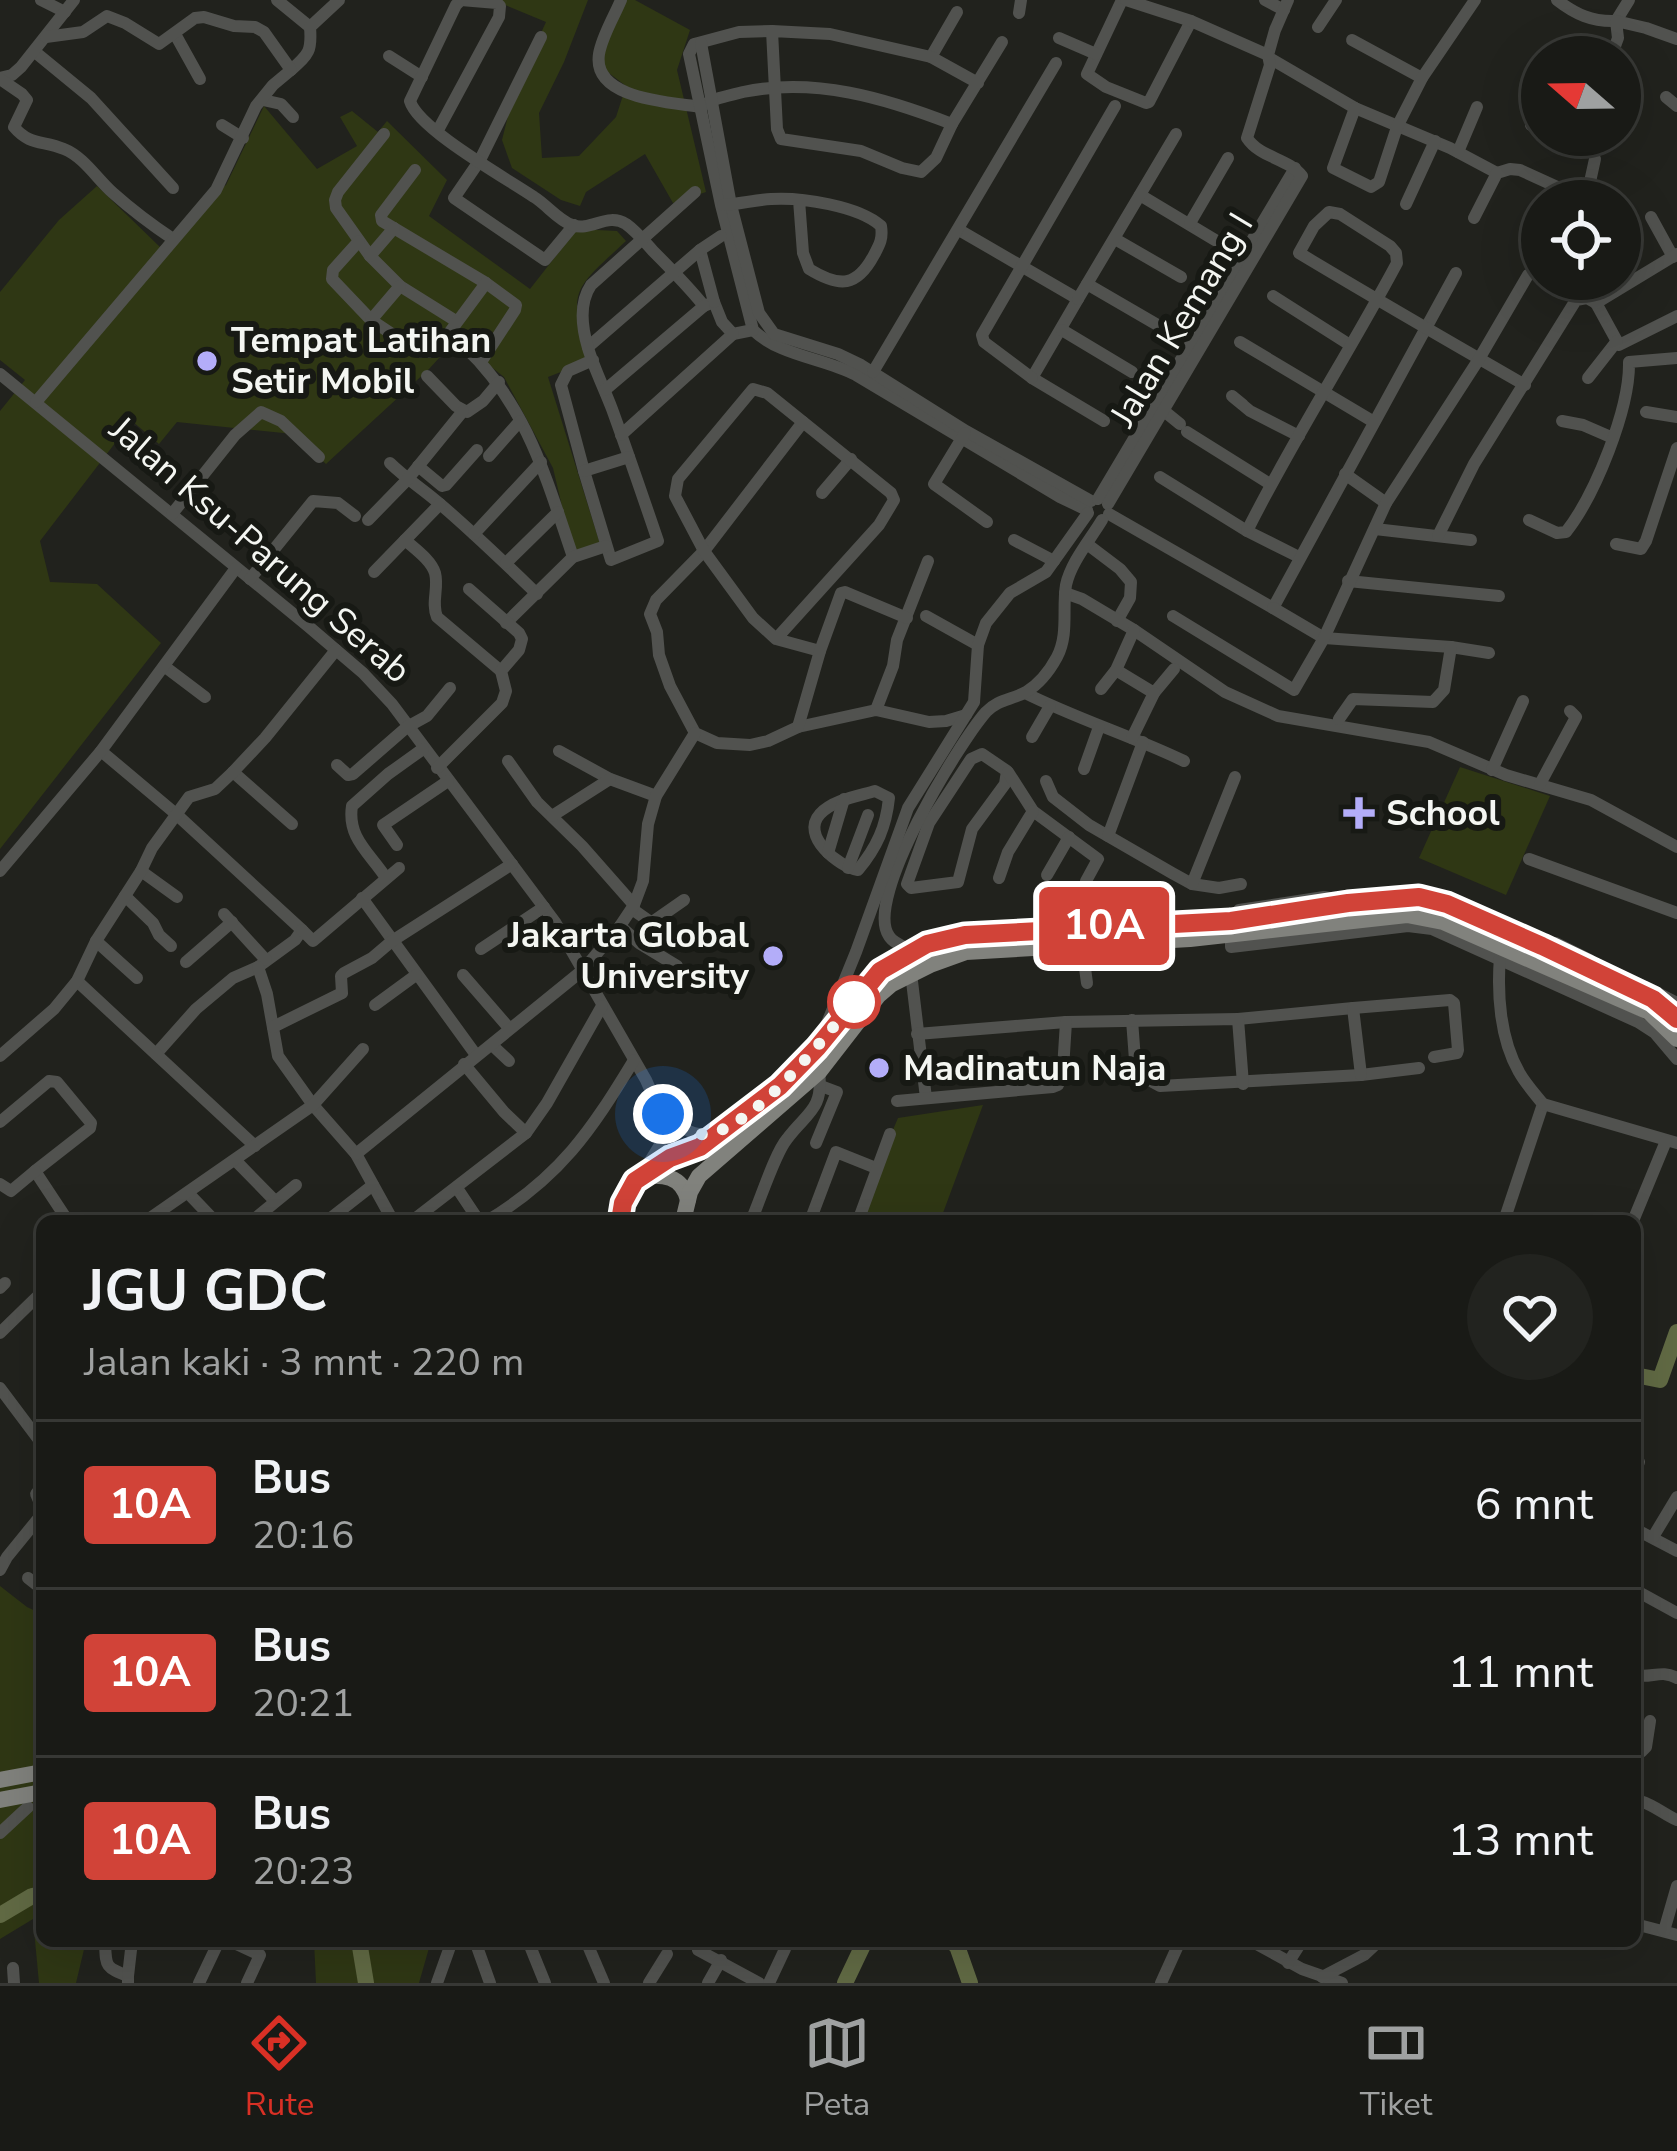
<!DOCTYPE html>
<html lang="id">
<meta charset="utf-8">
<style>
:root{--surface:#191a16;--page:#22231f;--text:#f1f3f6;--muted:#9fa1a1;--line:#373835;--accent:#d93025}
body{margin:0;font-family:"Nunito Sans",sans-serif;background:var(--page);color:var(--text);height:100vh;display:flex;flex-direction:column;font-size:45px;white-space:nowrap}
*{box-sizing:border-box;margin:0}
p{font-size:39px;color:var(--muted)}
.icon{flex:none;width:66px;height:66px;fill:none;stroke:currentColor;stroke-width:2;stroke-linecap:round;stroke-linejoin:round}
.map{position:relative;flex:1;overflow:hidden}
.side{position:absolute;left:36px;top:1215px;width:1605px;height:732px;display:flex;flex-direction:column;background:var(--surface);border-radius:18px;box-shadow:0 12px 48px #0002,0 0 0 3px var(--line)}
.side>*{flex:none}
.badge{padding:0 24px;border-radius:9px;font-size:42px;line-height:78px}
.needle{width:78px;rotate:290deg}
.controls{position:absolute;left:1521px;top:36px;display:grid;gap:24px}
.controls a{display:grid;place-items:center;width:120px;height:120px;border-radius:50%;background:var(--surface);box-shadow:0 12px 48px #0002,0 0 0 3px var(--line);font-size:60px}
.you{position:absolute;width:60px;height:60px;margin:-30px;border:9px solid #fff;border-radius:50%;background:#1a73e8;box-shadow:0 0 0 18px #1a73e833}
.map>.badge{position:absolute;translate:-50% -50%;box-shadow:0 0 0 6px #fff}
.round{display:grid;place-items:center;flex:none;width:126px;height:126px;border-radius:63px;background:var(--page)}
.summary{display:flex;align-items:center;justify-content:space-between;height:204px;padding:0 48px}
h1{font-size:57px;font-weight:700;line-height:90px}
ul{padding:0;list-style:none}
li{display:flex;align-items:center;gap:36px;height:168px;padding:0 48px;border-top:3px solid var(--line)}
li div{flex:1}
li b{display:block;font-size:45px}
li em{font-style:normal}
li .badge{min-width:132px;font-weight:700;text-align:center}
.tab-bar{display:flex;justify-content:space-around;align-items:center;height:168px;border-top:3px solid var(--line);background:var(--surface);font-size:33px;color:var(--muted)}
.tab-bar a{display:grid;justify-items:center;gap:6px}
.tab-bar .on{color:var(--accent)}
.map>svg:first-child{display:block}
.green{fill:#2f3714}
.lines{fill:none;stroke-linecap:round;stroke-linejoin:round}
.river{stroke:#616a44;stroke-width:16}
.minor{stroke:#51524f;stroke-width:12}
.major{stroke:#81827d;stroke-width:16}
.line-casing{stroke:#fff;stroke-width:27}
.line{stroke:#d14338;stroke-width:18}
.walk{stroke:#f4f6f2;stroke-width:12;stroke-dasharray:0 21.6}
.poi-dot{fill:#b3adf9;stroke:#171914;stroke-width:4.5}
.stop-dot{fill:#fff;stroke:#d14338;stroke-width:6}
.labels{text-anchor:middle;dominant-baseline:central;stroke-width:12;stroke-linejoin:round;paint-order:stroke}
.street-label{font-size:36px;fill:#f4f6f2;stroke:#171914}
.poi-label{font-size:36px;font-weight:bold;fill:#f4f6f2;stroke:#171914;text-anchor:start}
</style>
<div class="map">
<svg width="1677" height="1983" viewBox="0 0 1677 1983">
<rect width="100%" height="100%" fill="#21221d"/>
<g class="green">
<path d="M493,0H588L564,62L539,113L542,158L579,156L616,117L626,86L601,67L615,0H635L690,30L677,70L706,192L673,203L645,154L586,192L580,206L561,200L512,168L502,140L514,92L546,22Z"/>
<path d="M264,106L317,169L357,146L340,117L352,111L378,132L387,121L447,180L429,216L530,289L577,229L617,231L626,241C573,291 567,288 589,361L548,377L600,544L573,553L553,468L504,377L461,343L450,346L429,369L326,464L293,434L177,422L159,444L132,421L40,541L50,582L97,584L161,643L0,849V411L25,380L0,360V292L59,220L97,186L160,247L198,203L226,185Z"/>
<path d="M1460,767L1550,796L1506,895L1419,858Z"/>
<path d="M983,1105L940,1221H895L888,1216L881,1221L855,1219L898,1118Z"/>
<path d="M0,1586L27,1607L42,1614V1941H86L76,1983H39L33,1919L0,1939Z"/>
<path d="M314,1941H431L419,1983H316Z"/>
</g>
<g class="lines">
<g class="river">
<path d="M1635,1375L1660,1380L1677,1332"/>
<path d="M0,1915L32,1896L42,1894"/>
<path d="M359,1941L366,1983"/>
<path d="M950,1941L957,1946L970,1983"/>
<path d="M845,1983L865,1941"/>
</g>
<g class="minor">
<path d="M41,0L65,12"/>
<path d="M277,0L310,27"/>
<path d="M621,0C614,17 602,36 599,54C592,99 669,102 700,107C713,98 728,96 743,92C815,77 885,98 952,124"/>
<path d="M1122,0L1087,74L1106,87L1146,103L1149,102L1191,21"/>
<path d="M1265,0L1284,10"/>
<path d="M1557,0C1575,14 1592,22 1616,21L1629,0"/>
<path d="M1019,13L1021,0"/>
<path d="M1318,27L1336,0"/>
<path d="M772,31L739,32L698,43L694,44L689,54L721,205L753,330C780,356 823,358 856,375L1060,497L1087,510"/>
<path d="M175,34L200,79"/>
<path d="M541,37L480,160L454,198L545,260L574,225"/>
<path d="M1059,38L1096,54"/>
<path d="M1352,40L1422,78"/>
<path d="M701,43L731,205L759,313L774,334L838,354L861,365L966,431L1091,501"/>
<path d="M35,52L91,98L173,188"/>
<path d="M1268,55L1275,30L1288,0"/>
<path d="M389,56L422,77"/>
<path d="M931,57L957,12"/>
<path d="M1611,57L1618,38L1616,21L1646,28L1677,39"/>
<path d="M1271,59L1355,108L1450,148L1497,173"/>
<path d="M291,70C309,54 312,51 310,27L339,0"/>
<path d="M0,78L12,75L21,67L74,0"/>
<path d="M0,79L22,94L27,100L14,127C30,146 43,140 64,149C84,157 97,179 113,193C132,210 152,225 173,239"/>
<path d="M978,83L931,57L830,34L772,31L777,129L781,139L861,151L902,168L921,172L936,158L952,124L1002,42"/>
<path d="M1666,97L1677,106"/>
<path d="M263,100L281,104L293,117"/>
<path d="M1355,108L1333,168L1371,187L1379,182L1397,127L1422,78L1475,0"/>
<path d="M222,125L243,138"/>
<path d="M1531,125L1542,99"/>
<path d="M437,132L499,17L500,6L497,3L461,0L456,5L410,101C418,129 506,178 534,197C547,205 558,220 572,225C591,232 607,212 626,224C636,231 645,242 653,251C671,269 688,286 704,306L714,302L722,322L733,334L753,330"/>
<path d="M384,134L338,192L335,200L336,208L370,256L400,286L456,321"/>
<path d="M1566,144L1569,135"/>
<path d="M1458,152L1477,107"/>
<path d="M415,170L381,215L382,221L486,283L516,305L515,310L481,362"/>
<path d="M1140,195L1215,240"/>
<path d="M1586,200L1595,159"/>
<path d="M1406,204L1435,141"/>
<path d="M723,205C739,204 755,200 771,199C801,197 859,206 881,226C883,238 880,244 874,255C857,287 840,288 809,269L803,253L799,200"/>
<path d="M1651,217L1673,257"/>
<path d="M1474,218L1497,173L1510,169L1520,170L1588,201"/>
<path d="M1190,223L1228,158"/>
<path d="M959,230L1078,299L1032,378L1104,421"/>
<path d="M1115,239L1181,277"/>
<path d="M359,241L333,270L332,279L371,320L419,352H432L438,348L486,283"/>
<path d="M700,250L714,302"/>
<path d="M370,256L394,228"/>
<path d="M1087,284L1161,327"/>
<path d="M1273,296L1350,345"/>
<path d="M1078,299L1176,134"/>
<path d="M1596,303L1619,345L1677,316"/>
<path d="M371,320L400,286"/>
<path d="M1062,330L1132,372"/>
<path d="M1240,342L1374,422"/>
<path d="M464,346C527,405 546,478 573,557"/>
<path d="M588,347L700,250L721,236"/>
<path d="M593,360L568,371L561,385L584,471L611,560L658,541C643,497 628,453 612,409C604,388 594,368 588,348C582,328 579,303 591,285L695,192"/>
<path d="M873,372L1056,63"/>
<path d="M0,374L308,626L363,673L392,704L555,922L646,1080L665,1123L660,1145L644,1171"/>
<path d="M427,376L456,406L467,412L483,401L499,382"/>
<path d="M1032,378L984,342L982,335L1115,106"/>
<path d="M1588,378L1617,341"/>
<path d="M605,390L704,306"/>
<path d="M36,402L216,190L256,106L273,85L291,70L264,32L255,27L234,26L204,17L195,18L159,44L125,23L107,16L83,32L46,37"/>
<path d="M1243,405L1232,396L1250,411L1299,436"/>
<path d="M1164,411L1180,424"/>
<path d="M1646,412L1677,417"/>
<path d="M1562,421L1583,425L1613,438"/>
<path d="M803,422L704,551L656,600L650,614L657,632L659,655L670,686L695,733L717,743L750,745L768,741L798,727L876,710L929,722L946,721L966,715"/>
<path d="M1187,432L1270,484"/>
<path d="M965,433L934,484L987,522"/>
<path d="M621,435L733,334"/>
<path d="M489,456L520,421"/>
<path d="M390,463C405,478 423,489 440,504C474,533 505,563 537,594"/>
<path d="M418,466L442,486L446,485L477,450"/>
<path d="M584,471L629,457"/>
<path d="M1345,474L1386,503"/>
<path d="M1160,477L1247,531L1299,557"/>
<path d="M822,493L851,459"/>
<path d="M1098,499L1295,168"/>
<path d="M1108,504L1302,176C1288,158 1260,158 1247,138L1270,65L1268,55L1191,21L1126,0"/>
<path d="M172,514L235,435L261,412L281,421L319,457"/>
<path d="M1109,514L1273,608L1456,273"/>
<path d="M368,520L407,480L463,411"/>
<path d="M1529,520L1557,533L1566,532C1595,495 1630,409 1629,362L1677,358"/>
<path d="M1375,529L1471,540"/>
<path d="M1247,531C1293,439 1349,353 1397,263L1396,253L1390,246L1340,214L1329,212L1314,226L1299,253C1374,298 1450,342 1525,385"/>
<path d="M474,534L541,462"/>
<path d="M1438,536L1474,464L1576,300L1587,298L1596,303L1677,254"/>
<path d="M405,540C415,549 431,560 435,573C439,588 431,602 437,617L501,671"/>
<path d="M1014,540L1054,561"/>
<path d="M1087,544L1120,569L1131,582L1130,598L1117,621"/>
<path d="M1616,544L1641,549L1646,541L1677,448"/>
<path d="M506,563L558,512"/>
<path d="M374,572L440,504"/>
<path d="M250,579L313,501L338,503L355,516"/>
<path d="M1348,581L1499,596"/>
<path d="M1065,593L1082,599L1134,630L1225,692L1278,716L1429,742L1506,775L1591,800L1677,847"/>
<path d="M1273,608L1324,638L1451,647L1489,653"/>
<path d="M926,616L978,645"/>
<path d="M1173,616L1294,690L1324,638L1386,503L1479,359L1528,275"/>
<path d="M506,623L573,557L606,546"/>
<path d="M776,639L879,525L894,500L891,493L767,393L753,389L678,479L675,496L704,551L753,618L776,639L820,651"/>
<path d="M164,666L205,697"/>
<path d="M1116,670L1154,693L1174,669"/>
<path d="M1101,689L1116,670L1134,630"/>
<path d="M1025,693C1077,719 1132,736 1184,761"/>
<path d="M876,710L893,666L897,640L928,561"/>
<path d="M1339,719L1353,699L1433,702L1444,690L1451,647"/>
<path d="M798,727L820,651L841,593L845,592L907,618"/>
<path d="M1032,737L1050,706"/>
<path d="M1132,738L1154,693"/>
<path d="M101,751L176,814L302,930L295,940L258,967L233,978L196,1009L156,1054"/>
<path d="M559,751L610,779L656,796"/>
<path d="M982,754L1007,771L1005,784L972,829L958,882L911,888L907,884L929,823L971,759Z"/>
<path d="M508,761L537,802L582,846L634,905"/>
<path d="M337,765L348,775L353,774L407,727L427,716L450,688"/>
<path d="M437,768L502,703L506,691L501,671L519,650L522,639L519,633L469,589"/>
<path d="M1084,769L1099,727"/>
<path d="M1492,770L1523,701"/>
<path d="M233,772L292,824"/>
<path d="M1008,772L1033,811L1098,859L1086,881"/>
<path d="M1046,781L1053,797L1089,825L1172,873L1192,884L1219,888L1241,884"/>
<path d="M1540,784L1576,717L1570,711"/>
<path d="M875,791L889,798C886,827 877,847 858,870C839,867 800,836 820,814C833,800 858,796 875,791Z"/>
<path d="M552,816L610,779"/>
<path d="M1108,836L1143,742"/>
<path d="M397,845L383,825L448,781"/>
<path d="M828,853L844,799"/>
<path d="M1529,859L1677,913"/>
<path d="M848,868L868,815"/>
<path d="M0,871L101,751L236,568"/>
<path d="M141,871L177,897"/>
<path d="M1047,875L1069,837"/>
<path d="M386,878C370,853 347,838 352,806L388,774L423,749"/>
<path d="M999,878L1008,852L1033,811"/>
<path d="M1192,884L1235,777"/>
<path d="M125,896L153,923L159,935L171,946"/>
<path d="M362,898L476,1055"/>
<path d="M1340,904L1335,899L1324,897L1239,910L1231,921V947L1408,926L1432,929L1638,1022L1655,1033L1677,1059"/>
<path d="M632,909L683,945"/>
<path d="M224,914L266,960"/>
<path d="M651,923L684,900"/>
<path d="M620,926L639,943L677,966"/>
<path d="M302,930L313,941L399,868"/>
<path d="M96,941L137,978"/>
<path d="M1543,945L1556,943L1590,960"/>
<path d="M1082,946L1087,983"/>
<path d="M481,949L544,907"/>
<path d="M912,951C905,947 893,943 889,936C863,899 959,743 986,712C998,699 1012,700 1026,692C1039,684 1050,670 1057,657C1069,634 1062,609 1066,585C1071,562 1090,540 1102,520"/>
<path d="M1500,957C1497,994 1500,1039 1519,1072C1525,1083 1535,1094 1543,1104L1504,1221"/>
<path d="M186,962L232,922"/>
<path d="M258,967L267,994L278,1056L313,1105L356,1154L393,1221"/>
<path d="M911,973L926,1098"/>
<path d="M463,975L509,1028"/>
<path d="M77,981L255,1146"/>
<path d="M1646,987L1677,1003"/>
<path d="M375,1005L416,975"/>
<path d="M1238,1019L1353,1008"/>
<path d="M1132,1020L1136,1073L1160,1086L1361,1075L1419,1068"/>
<path d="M273,1027L342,993L341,976L344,973L372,958L392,941L512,864"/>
<path d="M917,1034L1066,1022L1238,1019L1243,1084"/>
<path d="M821,1038L856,952L908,808L974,702L978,645L986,623L1010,593L1046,572L1088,513"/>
<path d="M492,1045L509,1061"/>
<path d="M0,1056L54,1009L77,981L96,941L141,871L152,848L189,797L215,789L233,772L265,738L336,650"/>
<path d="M464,1064L504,1112L526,1133"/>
<path d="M1361,1075L1353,1008L1450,1000L1454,1003L1458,1050L1457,1053L1434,1057"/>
<path d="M897,1101L1053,1087L1058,1085L1063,1069L1066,1022"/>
<path d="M1543,1104L1677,1143"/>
<path d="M666,1109C679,1126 690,1138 713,1133"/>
<path d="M0,1122L49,1081L57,1082L91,1123L90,1128L35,1171L68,1221"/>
<path d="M816,1143L837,1092L821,1086"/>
<path d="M356,1154L583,970L620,926L634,905L643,881L648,824L656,796L695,733"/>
<path d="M235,1160L275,1201"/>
<path d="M0,1184L11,1191L35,1171"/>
<path d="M457,1188L479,1221"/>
<path d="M188,1193L210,1216"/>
<path d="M146,1221L313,1105L363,1049"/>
<path d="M252,1221L296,1185"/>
<path d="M327,1221L373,1185"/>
<path d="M412,1221L526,1133L547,1103L602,1006"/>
<path d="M487,1221C560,1177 591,1131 634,1060"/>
<path d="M751,1221C760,1201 775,1153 787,1139C806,1113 824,1110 819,1072"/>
<path d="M810,1221L836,1152L876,1168"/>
<path d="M858,1221L890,1134"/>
<path d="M1633,1221L1666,1141"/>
<path d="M0,1288L5,1283"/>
<path d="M0,1333L42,1292"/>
<path d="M0,1388L42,1444"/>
<path d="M1635,1457L1639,1462L1635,1471"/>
<path d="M42,1486L36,1494L42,1508"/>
<path d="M1635,1529L1677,1551"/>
<path d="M1653,1537L1677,1497"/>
<path d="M0,1570L7,1557L42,1514"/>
<path d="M28,1578L42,1589"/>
<path d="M1635,1590L1677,1613"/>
<path d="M1635,1675C1650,1679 1662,1669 1677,1678"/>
<path d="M1635,1751L1641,1752L1646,1747L1650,1721"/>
<path d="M1640,1801C1656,1806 1663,1814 1677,1820"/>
<path d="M0,1833L28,1807"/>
<path d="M1635,1924L1677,1935"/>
<path d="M1664,1931L1677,1886"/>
<path d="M105,1941C106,1966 104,1967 128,1976V1983"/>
<path d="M230,1941L260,1955L247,1983"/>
<path d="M475,1941L490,1983"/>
<path d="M528,1941L545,1983"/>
<path d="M586,1941L604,1983"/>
<path d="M1251,1941L1302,1969L1342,1983"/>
<path d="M698,1950L759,1983"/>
<path d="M1288,1963L1302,1941"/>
<path d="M13,1968L14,1983"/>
<path d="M128,1976L132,1941"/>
<path d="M1322,1977L1364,1955L1379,1941"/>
<path d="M199,1983L219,1941"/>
<path d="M437,1983L452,1941"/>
<path d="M649,1983L667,1954"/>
<path d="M708,1983L721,1960"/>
<path d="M769,1983L785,1949V1941"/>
<path d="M1161,1983L1180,1941"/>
</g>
<g class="major">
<path d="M641,1177C662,1174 682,1175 688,1200"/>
<path d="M621,1221L624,1203L635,1181L662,1162L700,1147L780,1086L817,1049L881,971L927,943L965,935L1231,921L1348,903L1419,897L1447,904L1542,946L1653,999L1677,1019"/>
<path d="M683,1221L690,1192L699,1176L819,1072L878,996L892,984L930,965L966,952L1190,939L1407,915L1443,922L1649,1012L1677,1039"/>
<path d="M0,1780L42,1772"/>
<path d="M0,1800L42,1792"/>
</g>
</g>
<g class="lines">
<g class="line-casing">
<path id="line" d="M620,1221L623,1203L635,1181L670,1158L700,1147L780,1086L817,1048L880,971L927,944L965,935L1231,921L1348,903L1419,897L1447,904L1542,946L1653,999L1677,1019"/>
</g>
<use href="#line" class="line"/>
<path class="walk" d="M663,1114L653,1095C666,1107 675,1128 693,1133C740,1148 826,1035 854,1002"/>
</g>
<g class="poi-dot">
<circle cx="207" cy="361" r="12"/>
<path d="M1353 795h12v12h12v12h-12v12h-12v-12h-12v-12h12z"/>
<circle cx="773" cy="956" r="12"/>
<circle cx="879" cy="1068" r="12"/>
</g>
<circle class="stop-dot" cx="854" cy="1002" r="24"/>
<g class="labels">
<g class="street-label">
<text transform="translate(1182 320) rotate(-59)">Jalan Kemang I</text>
<text transform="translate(260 550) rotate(41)">Jalan Ksu-Parung Serab</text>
</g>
<g class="poi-label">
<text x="231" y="340">Tempat Latihan<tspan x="231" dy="41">Setir Mobil</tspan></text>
<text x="1386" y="813">School</text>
<text x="749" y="935" text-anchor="end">Jakarta Global<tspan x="749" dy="41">University</tspan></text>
<text x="903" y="1068">Madinatun Naja</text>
</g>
</g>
</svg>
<div class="controls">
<a><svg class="needle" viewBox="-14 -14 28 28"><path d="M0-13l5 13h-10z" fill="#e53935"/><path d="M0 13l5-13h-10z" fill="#9fa1a1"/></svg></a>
<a><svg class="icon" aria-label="locate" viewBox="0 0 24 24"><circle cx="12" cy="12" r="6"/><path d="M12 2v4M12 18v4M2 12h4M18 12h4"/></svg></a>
</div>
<div class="you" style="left:663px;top:1114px"></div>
<b class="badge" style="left:1104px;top:926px;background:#d14338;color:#fff">10A</b>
<section class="side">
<div class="summary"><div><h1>JGU GDC</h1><p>Jalan kaki · 3 mnt · 220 m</p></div><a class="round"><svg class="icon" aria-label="heart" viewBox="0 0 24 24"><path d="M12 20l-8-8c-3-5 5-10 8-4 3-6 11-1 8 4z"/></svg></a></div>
<ul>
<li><span class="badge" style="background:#d14338;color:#fff">10A</span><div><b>Bus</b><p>20:16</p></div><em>6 mnt</em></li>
<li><span class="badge" style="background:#d14338;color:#fff">10A</span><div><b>Bus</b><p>20:21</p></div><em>11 mnt</em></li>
<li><span class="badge" style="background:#d14338;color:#fff">10A</span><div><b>Bus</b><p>20:23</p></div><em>13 mnt</em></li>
</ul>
</section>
</div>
<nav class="tab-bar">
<a class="on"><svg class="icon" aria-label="directions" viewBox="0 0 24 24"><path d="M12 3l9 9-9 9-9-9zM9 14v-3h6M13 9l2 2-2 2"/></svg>Rute</a>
<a><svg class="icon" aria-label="map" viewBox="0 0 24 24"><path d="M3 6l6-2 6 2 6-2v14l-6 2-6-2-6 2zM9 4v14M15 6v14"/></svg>Peta</a>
<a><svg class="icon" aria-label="tickets" viewBox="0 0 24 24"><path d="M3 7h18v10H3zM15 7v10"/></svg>Tiket</a>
</nav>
